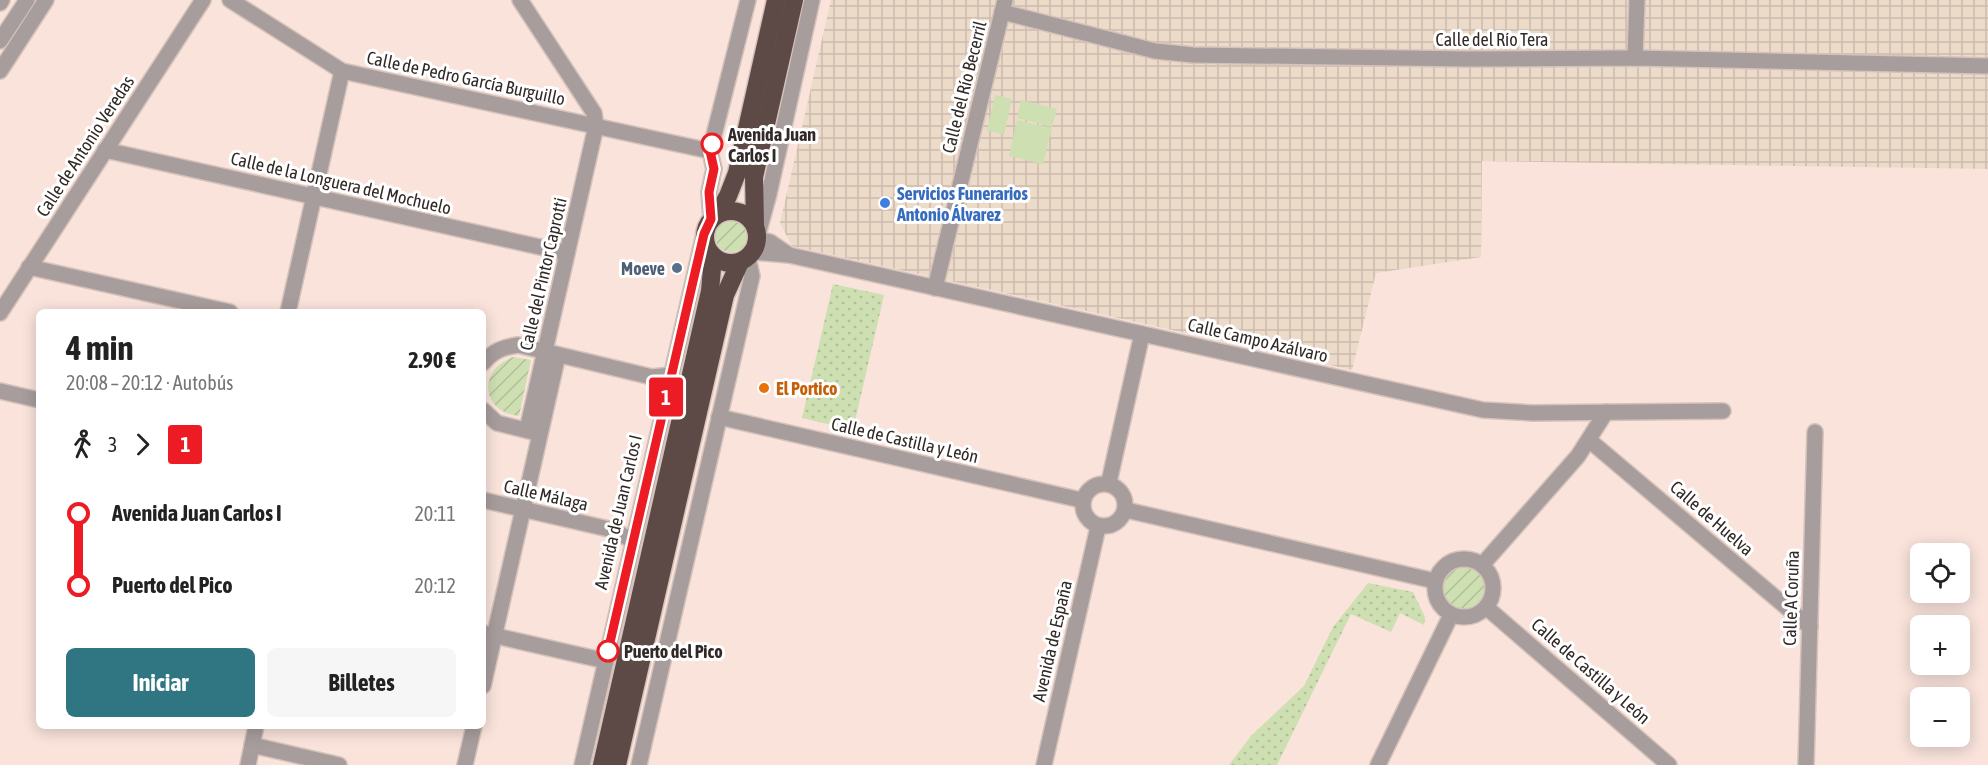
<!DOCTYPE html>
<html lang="es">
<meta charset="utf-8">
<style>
:root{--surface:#fff;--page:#f6f6f6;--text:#222;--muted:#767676;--accent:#2f7682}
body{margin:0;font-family:"Asap Condensed",sans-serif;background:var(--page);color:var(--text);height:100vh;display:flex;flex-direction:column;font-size:22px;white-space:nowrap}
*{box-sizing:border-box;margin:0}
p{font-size:20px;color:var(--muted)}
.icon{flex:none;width:33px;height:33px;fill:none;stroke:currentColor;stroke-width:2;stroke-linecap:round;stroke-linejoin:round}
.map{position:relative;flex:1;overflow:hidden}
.sheet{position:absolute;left:36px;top:309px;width:450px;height:420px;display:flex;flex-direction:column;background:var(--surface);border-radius:9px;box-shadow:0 3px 15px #0003}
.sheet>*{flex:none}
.badge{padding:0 12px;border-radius:4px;font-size:21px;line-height:39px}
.buttons{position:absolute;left:1910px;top:543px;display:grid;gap:12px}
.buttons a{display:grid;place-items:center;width:60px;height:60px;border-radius:9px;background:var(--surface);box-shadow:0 3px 15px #0003;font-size:30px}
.map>.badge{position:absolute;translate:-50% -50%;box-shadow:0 0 0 3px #fff}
.legs{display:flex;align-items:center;gap:9px;height:66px;padding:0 30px;font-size:20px}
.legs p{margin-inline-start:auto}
.summary{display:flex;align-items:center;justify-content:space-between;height:102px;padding:0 30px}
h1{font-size:33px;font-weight:700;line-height:45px}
.primary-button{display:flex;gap:12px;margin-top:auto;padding:12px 30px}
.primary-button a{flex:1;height:69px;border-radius:9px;background:var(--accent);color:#fff;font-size:24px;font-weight:700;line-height:69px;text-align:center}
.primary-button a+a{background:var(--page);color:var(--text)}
ul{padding:0 30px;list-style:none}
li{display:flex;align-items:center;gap:21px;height:72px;font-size:22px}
li i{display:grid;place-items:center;width:9px;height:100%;margin:0 8px;background:currentColor}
li i::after{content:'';width:15px;height:15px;margin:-8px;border:4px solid;border-radius:50%;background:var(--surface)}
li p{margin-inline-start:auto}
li:first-child i{background:linear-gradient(#0000 50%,currentColor 0)}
li:last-child i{background:linear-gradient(currentColor 50%,#0000 0)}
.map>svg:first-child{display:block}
.industrial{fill:url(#industrial-grid)}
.grass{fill:#cedfb2}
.park{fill:url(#park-dots)}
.garden{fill:url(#garden-furrows)}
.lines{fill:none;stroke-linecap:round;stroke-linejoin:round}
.minor-casing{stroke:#d5c2ba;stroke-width:18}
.highway-casing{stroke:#d5c2ba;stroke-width:21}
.minor{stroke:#a79d9c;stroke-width:15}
.highway{stroke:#5d4a47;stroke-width:18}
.line-1-casing{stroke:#fff;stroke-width:14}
.line-1{stroke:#ed1c24;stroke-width:9}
.stop-1-dot{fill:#fff;stroke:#ed1c24;stroke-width:3}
.shop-dot{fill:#3f7fe0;stroke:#fff;stroke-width:2}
.service-dot{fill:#5c6f8a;stroke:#fff;stroke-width:2}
.food-dot{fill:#e8710a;stroke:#fff;stroke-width:2}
.labels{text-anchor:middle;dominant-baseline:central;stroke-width:6;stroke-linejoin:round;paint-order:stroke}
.street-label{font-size:18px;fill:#312926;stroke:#fff}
.stop-label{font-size:18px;font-weight:bold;fill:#312926;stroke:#fff;text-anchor:start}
.shop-label{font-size:18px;font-weight:bold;fill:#366cbe;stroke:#fff;text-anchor:start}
.service-label{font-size:18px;font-weight:bold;fill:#4e5e75;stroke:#fff;text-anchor:end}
.food-label{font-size:18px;font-weight:bold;fill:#c56008;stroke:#fff;text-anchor:start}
</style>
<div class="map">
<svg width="1988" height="765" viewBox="0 0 1988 765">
<defs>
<pattern id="industrial-grid" width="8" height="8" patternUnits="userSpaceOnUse" patternTransform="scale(1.5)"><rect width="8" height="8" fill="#eddbca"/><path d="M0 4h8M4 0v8" fill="none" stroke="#ccbcad"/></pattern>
<pattern id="park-dots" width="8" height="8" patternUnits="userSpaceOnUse" patternTransform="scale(1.5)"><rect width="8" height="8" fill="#cedfb2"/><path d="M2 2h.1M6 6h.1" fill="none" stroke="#b1bf99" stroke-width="1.8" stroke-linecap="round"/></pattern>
<pattern id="garden-furrows" width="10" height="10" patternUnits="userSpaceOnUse" patternTransform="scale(1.5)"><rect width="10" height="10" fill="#cedfb2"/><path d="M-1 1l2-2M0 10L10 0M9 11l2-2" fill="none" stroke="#b1bf99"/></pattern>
</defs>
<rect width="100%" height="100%" fill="#f9e3db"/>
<path class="industrial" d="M831,0H1988V169L1482,161L1481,257L1376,273L1352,370L792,246L780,223Z"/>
<g class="grass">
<path d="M995,95L1012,99L1004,135L987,130Z"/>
<path d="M1021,100L1057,109L1052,127L1017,118Z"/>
<path d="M1017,120L1052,128L1043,164L1009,156Z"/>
</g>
<g class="park">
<path d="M833,284L884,295L853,430L802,418Z"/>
<path d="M1368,583L1413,592L1425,617L1424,625L1400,613L1391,632L1351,614L1277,765H1229L1251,736L1304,686L1333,627Z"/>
</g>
<g class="garden">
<circle cx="731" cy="236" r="16"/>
<path d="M513,357L531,360L519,416C481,412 477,370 513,357Z"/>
<circle cx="1463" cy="588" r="22"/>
</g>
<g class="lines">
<g class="minor-casing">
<g id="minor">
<path d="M230,0L342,71L710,151"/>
<path d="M520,0L594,113L596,126L527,430"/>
<path d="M0,3L2,0"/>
<path d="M1002,12L1155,51L1193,55L1467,59L1635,58L1988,66"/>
<path d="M0,41L27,0"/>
<path d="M1635,58L1637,0"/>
<path d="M0,71L46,0"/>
<path d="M105,150L567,253"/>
<path d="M711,219L709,192L714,169L710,151L748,0"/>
<path d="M758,234L769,194L812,0"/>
<path d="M758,239L770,242L789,255"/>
<path d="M753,252L789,255L1483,410L1533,413L1723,411"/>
<path d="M29,267L230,312"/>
<path d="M935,288L1005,0"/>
<path d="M288,312L342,71"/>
<path d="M0,313L203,0"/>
<path d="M483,363C493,351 503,347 518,345L652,377L671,375"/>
<path d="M0,391L39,400"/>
<path d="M483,410L497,423L537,433"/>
<path d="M719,417L1081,500"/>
<path d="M1589,440L1810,627"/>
<path d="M1109,482L1142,334"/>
<circle cx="1104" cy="505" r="21"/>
<path d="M483,500L613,530L633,541"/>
<path d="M1126,510L1435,581"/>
<circle cx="1464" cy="588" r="29"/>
<path d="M1482,565L1578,456L1606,412"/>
<path d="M1486,607L1669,765"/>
<path d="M483,633L606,661"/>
<path d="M483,686L558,355"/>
<path d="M252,745L339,765"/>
<path d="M248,765L256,726"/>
<path d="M465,765L474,726"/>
<path d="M582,765L704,234"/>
<path d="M639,765L752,276L748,258"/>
<path d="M1044,765L1098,527"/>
<path d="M1378,765L1451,615"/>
<path d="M1806,765L1815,432"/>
</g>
</g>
<g class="highway-casing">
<g id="highway">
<circle cx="731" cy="237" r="26"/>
<path d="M719,212L728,196L737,173L776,0"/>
<path d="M755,224L754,177L794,0"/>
<path d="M602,765L710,291L713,257"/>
<path d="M617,765L725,295L740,262"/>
</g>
</g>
<use href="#minor" class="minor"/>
<use href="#highway" class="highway"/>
</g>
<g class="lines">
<g class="line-1-casing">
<path id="line-1" d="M608,651L694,277L704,234L711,219L709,192L714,169L710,151L712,144"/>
</g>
<use href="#line-1" class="line-1"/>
</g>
<g class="stop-1-dot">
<circle cx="712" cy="144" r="10"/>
<circle cx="608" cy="651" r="10"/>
</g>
<circle class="shop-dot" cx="885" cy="203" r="6"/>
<circle class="service-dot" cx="677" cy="268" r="6"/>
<circle class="food-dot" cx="764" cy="388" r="6"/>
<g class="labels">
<g class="street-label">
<text x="1492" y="39">Calle del Río Tera</text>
<text transform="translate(466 78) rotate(12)">Calle de Pedro García Burguillo</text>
<text transform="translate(964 87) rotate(-76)">Calle del Río Becerril</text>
<text transform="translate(85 146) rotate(-57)">Calle de Antonio Veredas</text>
<text transform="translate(341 183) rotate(13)">Calle de la Longuera del Mochuelo</text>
<text transform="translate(543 274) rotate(-77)">Calle del Pintor Caprotti</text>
<text transform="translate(1258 340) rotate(13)">Calle Campo Azálvaro</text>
<text transform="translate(905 440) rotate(13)">Calle de Castilla y León</text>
<text transform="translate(546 495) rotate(13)">Calle Málaga</text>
<text transform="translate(618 512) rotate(-77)">Avenida de Juan Carlos I</text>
<text transform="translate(1712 518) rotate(41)">Calle de Huelva</text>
<text transform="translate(1791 598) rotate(-88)">Calle A Coruña</text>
<text transform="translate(1052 641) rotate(-77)">Avenida de España</text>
<text transform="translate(1591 671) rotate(41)">Calle de Castilla y León</text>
</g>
<g class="stop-label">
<text x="728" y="134">Avenida Juan<tspan x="728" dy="21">Carlos I</tspan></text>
<text x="624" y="651">Puerto del Pico</text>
</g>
<g class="shop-label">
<text x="897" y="193">Servicios Funerarios<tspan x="897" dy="21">Antonio Álvarez</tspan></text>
</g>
<g class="service-label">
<text x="665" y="268">Moeve</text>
</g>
<g class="food-label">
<text x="776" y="388">El Portico</text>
</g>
</g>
</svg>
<div class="buttons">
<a><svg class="icon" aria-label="locate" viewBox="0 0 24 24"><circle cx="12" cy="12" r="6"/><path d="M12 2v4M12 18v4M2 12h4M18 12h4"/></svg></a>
<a>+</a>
<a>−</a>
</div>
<b class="badge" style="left:666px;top:397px;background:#ed1c24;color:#fff">1</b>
<section class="sheet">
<div class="summary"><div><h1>4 min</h1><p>20:08 – 20:12 · Autobús</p></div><b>2.90 €</b></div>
<div class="legs"><svg class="icon" aria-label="walk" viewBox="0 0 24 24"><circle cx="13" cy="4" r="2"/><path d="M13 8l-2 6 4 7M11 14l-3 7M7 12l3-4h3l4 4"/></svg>3<svg class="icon" aria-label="forward" viewBox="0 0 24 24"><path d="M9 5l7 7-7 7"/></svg><b class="badge" style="background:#ed1c24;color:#fff">1</b></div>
<ul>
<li><i style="color:#ed1c24"></i><b>Avenida Juan Carlos I</b><p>20:11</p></li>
<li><i style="color:#ed1c24"></i><b>Puerto del Pico</b><p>20:12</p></li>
</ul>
<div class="primary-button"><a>Iniciar</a><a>Billetes</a></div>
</section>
</div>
